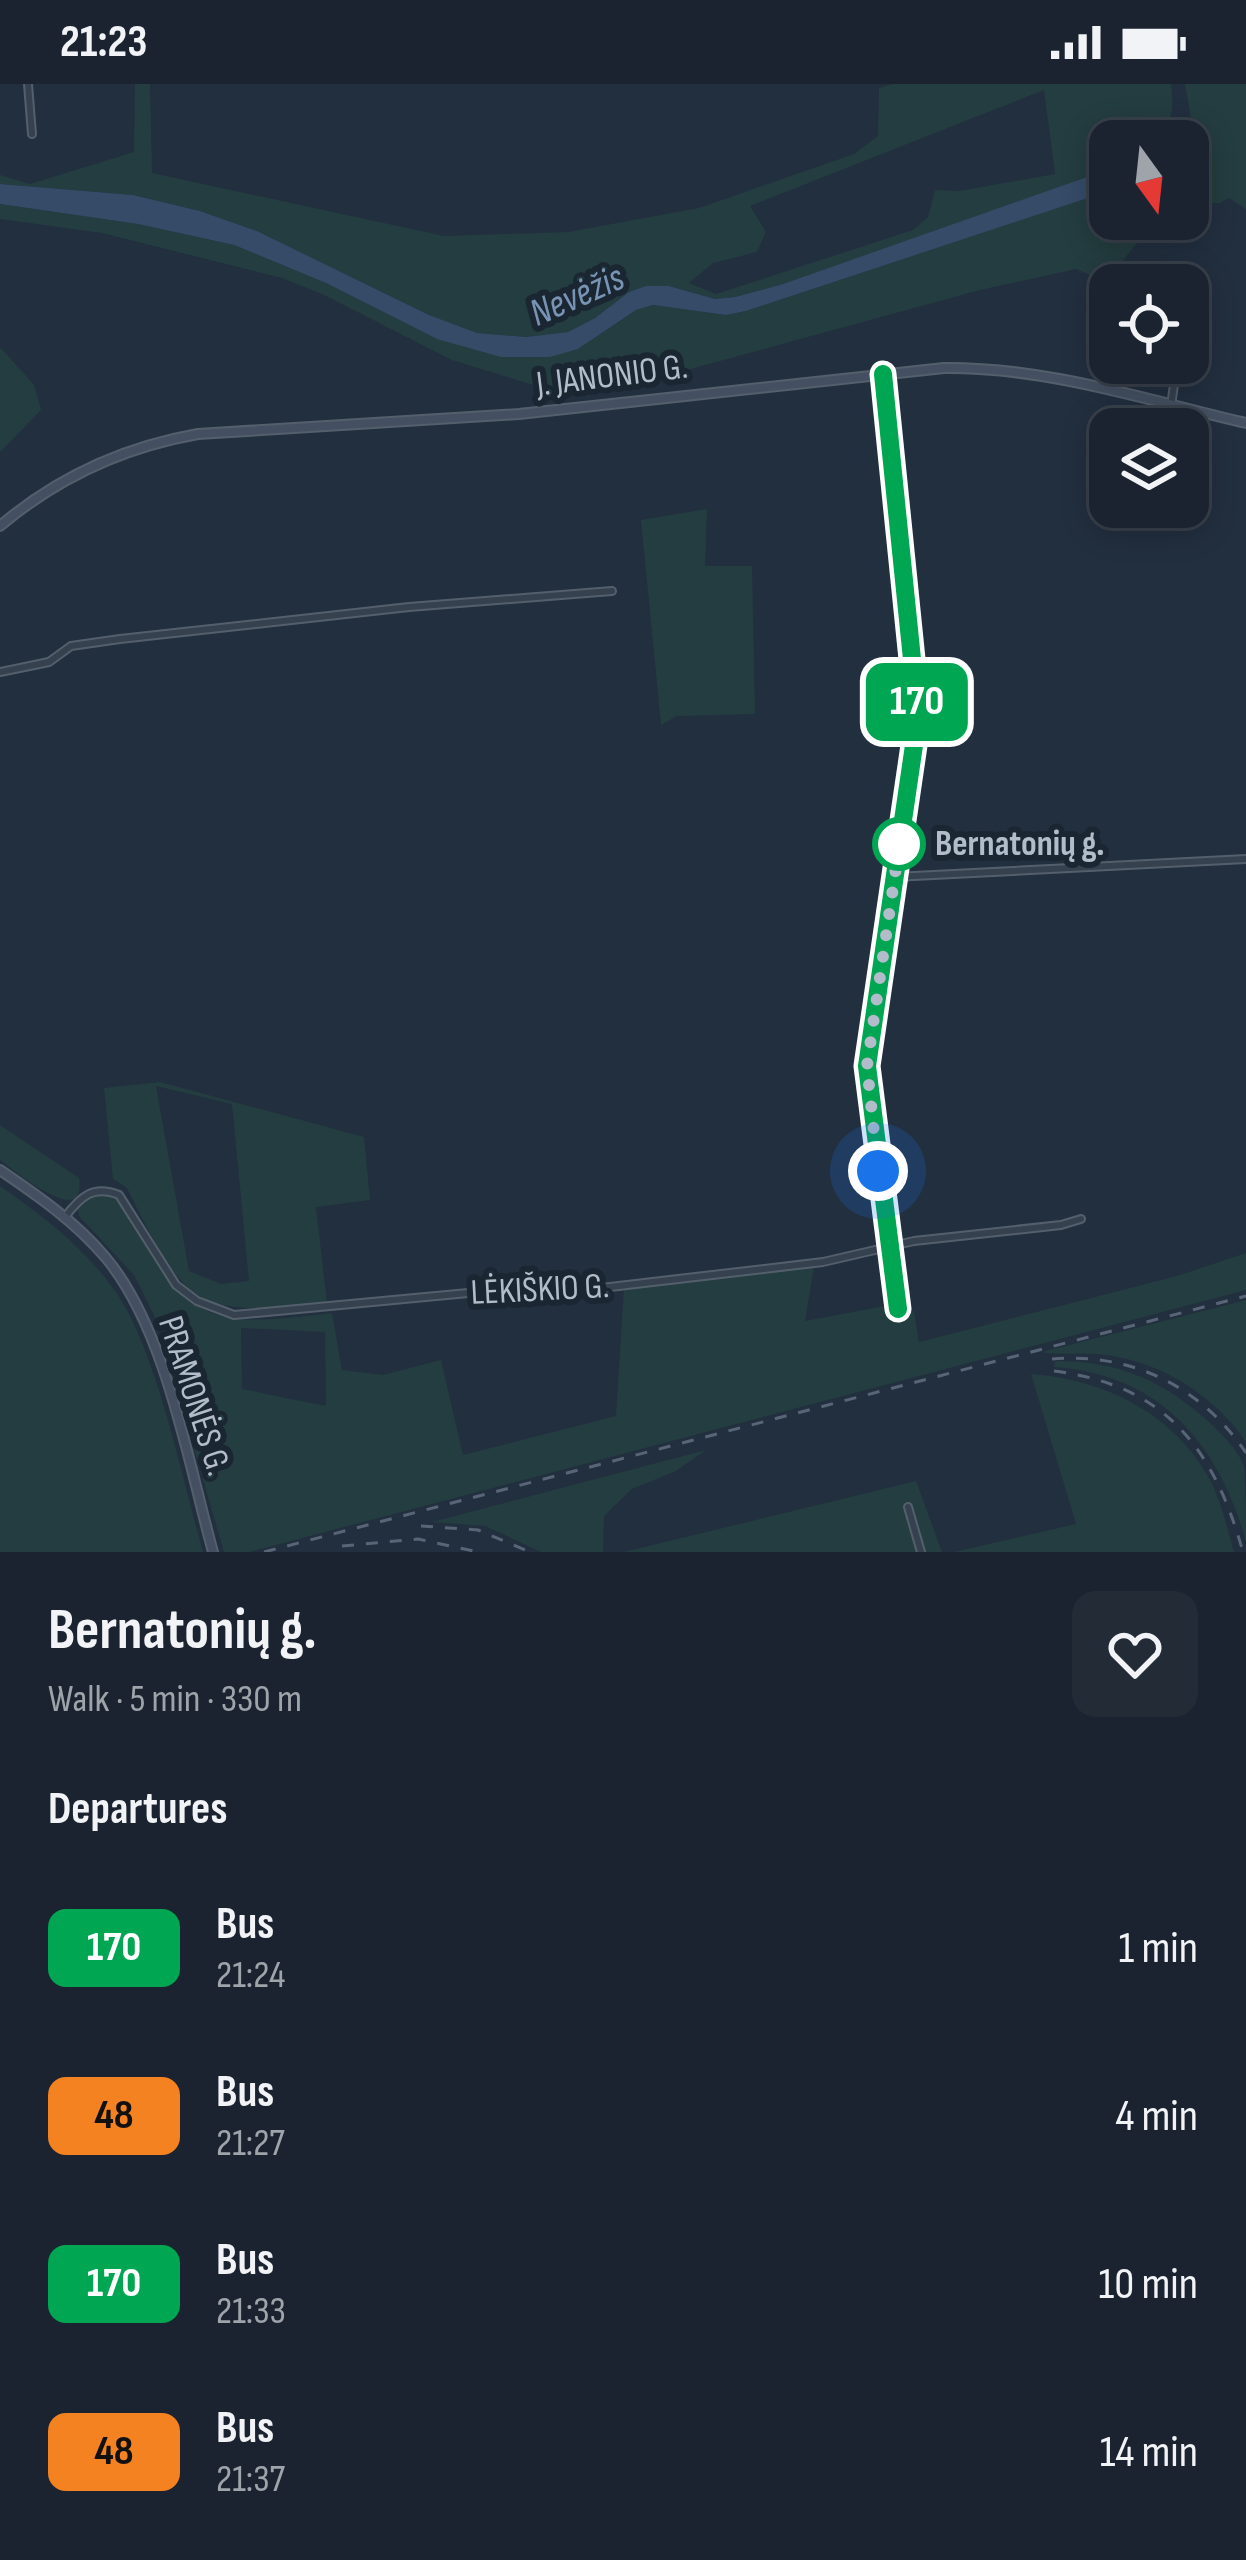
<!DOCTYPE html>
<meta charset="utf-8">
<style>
:root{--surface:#1a232f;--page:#232b37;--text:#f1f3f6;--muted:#9fa4aa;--line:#38404b}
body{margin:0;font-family:"Sofia Sans Condensed",sans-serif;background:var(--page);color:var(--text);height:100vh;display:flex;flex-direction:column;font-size:45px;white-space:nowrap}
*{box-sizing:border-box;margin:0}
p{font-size:39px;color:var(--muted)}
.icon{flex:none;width:66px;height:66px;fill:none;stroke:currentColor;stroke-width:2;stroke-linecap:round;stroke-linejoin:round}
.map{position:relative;height:1468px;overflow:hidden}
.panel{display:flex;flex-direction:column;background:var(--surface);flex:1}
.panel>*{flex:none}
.badge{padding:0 24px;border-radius:18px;font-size:42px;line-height:78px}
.needle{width:78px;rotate:165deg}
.controls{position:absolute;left:1089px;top:36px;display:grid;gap:24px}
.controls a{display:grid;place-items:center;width:120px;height:120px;border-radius:24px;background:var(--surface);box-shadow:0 6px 30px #0003,0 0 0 3px var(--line);font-size:60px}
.you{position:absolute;width:60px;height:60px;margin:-30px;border:9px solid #fff;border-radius:50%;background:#1a73e8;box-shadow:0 0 0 18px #1a73e833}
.map>.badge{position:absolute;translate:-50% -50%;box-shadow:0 0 0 6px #fff}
h2{padding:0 48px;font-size:45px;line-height:108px}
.round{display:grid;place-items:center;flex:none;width:126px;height:126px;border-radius:24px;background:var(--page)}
.headline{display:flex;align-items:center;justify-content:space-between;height:204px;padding:0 48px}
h1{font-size:57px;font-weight:700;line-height:90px}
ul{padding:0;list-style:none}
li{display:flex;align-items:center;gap:36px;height:168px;padding:0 48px}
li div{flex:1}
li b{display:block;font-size:45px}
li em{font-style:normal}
li .badge{min-width:132px;font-weight:700;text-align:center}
.status{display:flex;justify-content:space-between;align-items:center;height:84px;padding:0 60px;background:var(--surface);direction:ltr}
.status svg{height:33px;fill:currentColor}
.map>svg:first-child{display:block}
.green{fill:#243d40;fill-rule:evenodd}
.water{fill:#354b67}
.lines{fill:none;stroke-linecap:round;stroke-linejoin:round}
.street-casing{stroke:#545f6c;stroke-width:10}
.secondary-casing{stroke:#545f6c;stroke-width:12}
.street{stroke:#36414f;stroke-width:6}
.secondary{stroke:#445062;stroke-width:8}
.rail{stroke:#586576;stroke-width:3;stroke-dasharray:12 12;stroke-linecap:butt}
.line-casing{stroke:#fff;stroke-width:27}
.line{stroke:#00a651;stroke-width:18}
.walk{stroke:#b2bcca;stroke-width:12;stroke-dasharray:0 21.6}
.stop-dot{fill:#fff;stroke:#00a651;stroke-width:6}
.labels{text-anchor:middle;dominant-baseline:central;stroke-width:12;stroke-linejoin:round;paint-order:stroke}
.street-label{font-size:36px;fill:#b2bcca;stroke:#1b2633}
.stop-label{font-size:36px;font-weight:bold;fill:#b2bcca;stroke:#1b2633;text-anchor:start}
.water-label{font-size:39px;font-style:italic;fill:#7893b3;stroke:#1b2633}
</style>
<div class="status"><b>21:23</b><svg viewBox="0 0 49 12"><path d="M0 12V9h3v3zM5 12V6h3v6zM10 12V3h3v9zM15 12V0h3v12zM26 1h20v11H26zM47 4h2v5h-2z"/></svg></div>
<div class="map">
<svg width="1246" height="1468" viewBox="0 0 1246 1468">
<rect width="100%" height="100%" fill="#222f3f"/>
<g class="green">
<path d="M135,0H150L152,89L444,152L568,148L699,124L854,70L878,52L879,4L892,0H1171C1174,24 1173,36 1159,55L1110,57V85L1089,95L783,200L735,213L715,215L669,202L629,208L595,234L568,248L526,253L476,249L429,231L257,147L200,127L133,111L0,100V91L30,100L134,68ZM1044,6L1055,90L959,107L935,106L928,133L913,146L716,210L689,199L713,179L757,168L766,148L750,122Z"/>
<path d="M1185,0H1246V125L1229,114L1220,119H1196L1198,84L1188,94V57H1179L1191,35Z"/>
<path d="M1110,106V135H1155L1122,178L1130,184L1158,182L1157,201L1111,200L1076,185L980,206L610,307L546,315L543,304L452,276L324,211L282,194L102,149L0,135V120L138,140L234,161L326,199L437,255L578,265L636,226L653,221L726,231L746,227Z"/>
<path d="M0,263L34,301L41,326L0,368Z"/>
<path d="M707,425L705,482H752L755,630L677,632L661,641L641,436Z"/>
<path d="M160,998L364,1053L370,1116L316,1123L327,1219C192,1234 186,1222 127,1104L113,1095L104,1004ZM156,1002L232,1020L249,1197L221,1200L189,1187Z"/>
<path d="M0,1041L79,1094C87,1148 14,1086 0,1076Z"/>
<path d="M0,1102C43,1132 85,1164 115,1207C156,1264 183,1397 203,1468H0Z"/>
<path d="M105,1110C125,1116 132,1134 141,1152C190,1249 236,1240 332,1229L342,1286L383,1291L441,1276L463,1371L616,1332L624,1204L814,1183L805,1237L890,1221L892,1232L914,1227L919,1258L1177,1192L1246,1169V1206L249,1468H224L157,1237L134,1191L79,1132L78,1125L87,1114ZM241,1244L325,1248L326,1322L242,1305Z"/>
<path d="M1246,1216V1358C1213,1309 1156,1275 1097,1270C1079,1268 1057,1272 1042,1268Z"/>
<path d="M1055,1277C1117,1276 1164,1297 1209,1338C1222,1350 1238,1366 1244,1382C1246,1403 1246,1436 1246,1458C1220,1361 1160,1290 1054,1283Z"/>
<path d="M1031,1290C1104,1295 1175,1330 1210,1396C1222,1419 1227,1444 1234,1468H954L1076,1440Z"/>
<path d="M706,1366L676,1387L632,1405L604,1432L603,1468H541L485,1442L432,1438Z"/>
<path d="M916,1397L942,1468H624Z"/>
</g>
<path class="water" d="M1110,85L1109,107L746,227L726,231L653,221L636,226L578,265L550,273H501L437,255L326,199L234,161L138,140L0,120V100L133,111L200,127L257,147L429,231L477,249L526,253L568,248L595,234L629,208L646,202H669L715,215L735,213L783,200Z"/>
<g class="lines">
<g class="street-casing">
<g id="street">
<path d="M28,0L32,50"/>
<path d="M883,289L918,634L867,982L898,1225"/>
<path d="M1171,322L1177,279"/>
<path d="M0,588L49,578L71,562L120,555L409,523L612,507"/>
<path d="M894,793L1246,775"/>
<path d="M65,1133C81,1112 93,1101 119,1111L176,1201L197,1217L234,1231L468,1209L593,1205L823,1178L914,1157L1061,1141L1081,1135"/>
<path d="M908,1423L921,1468"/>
</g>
</g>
<g class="secondary-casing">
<g id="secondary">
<path d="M0,442C58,393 124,363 198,350L519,330L944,284C1048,283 1146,316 1246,339"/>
<path d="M0,1086C38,1112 76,1138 106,1174C166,1246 188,1378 213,1468"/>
</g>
</g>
<use href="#street" class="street"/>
<use href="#secondary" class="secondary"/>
<g class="rail">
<path d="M1052,1275C1131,1268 1202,1303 1246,1369"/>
<path d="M1054,1287C1166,1301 1214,1365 1243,1468"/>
<path d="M421,1442L478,1446L530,1468"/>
<path d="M342,1462L418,1455L478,1468"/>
<path d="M264,1468L1246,1212"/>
</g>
</g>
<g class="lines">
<g class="line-casing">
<path id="line" d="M883,290L918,634L867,982L898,1225"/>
</g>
<use href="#line" class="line"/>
<path class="walk" d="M878,1087L867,982L900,756L899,760"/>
</g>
<circle class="stop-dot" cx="899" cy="760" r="24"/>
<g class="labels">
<g class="street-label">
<text transform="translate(612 292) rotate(-7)">J. JANONIO G.</text>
<text transform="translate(540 1206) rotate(-3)">LĖKIŠKIO G.</text>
<text transform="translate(194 1312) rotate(72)">PRAMONĖS G.</text>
</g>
<g class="stop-label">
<text x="935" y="760">Bernatonių g.</text>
</g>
<g class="water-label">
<text transform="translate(577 212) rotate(-24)">Nevėžis</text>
</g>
</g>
</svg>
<div class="controls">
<a><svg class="needle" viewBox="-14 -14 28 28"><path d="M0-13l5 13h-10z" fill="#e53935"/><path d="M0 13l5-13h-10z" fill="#9fa4aa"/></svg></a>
<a><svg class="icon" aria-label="locate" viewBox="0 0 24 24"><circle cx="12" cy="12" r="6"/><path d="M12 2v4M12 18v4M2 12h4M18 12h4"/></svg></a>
<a><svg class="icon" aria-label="layers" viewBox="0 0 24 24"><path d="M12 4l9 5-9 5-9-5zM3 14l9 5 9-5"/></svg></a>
</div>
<div class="you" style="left:878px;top:1087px"></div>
<b class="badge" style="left:917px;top:618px;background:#00a651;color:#fff">170</b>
</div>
<section class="panel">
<div class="headline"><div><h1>Bernatonių g.</h1><p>Walk · 5 min · 330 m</p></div><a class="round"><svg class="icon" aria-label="heart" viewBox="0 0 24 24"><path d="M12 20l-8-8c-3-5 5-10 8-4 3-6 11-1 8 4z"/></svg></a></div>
<h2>Departures</h2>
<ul>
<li><span class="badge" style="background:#00a651;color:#fff">170</span><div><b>Bus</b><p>21:24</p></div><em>1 min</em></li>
<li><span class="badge" style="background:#f58220;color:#111">48</span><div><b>Bus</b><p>21:27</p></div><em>4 min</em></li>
<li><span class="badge" style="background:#00a651;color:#fff">170</span><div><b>Bus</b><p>21:33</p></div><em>10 min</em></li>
<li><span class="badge" style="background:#f58220;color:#111">48</span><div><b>Bus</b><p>21:37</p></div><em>14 min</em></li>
</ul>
</section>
